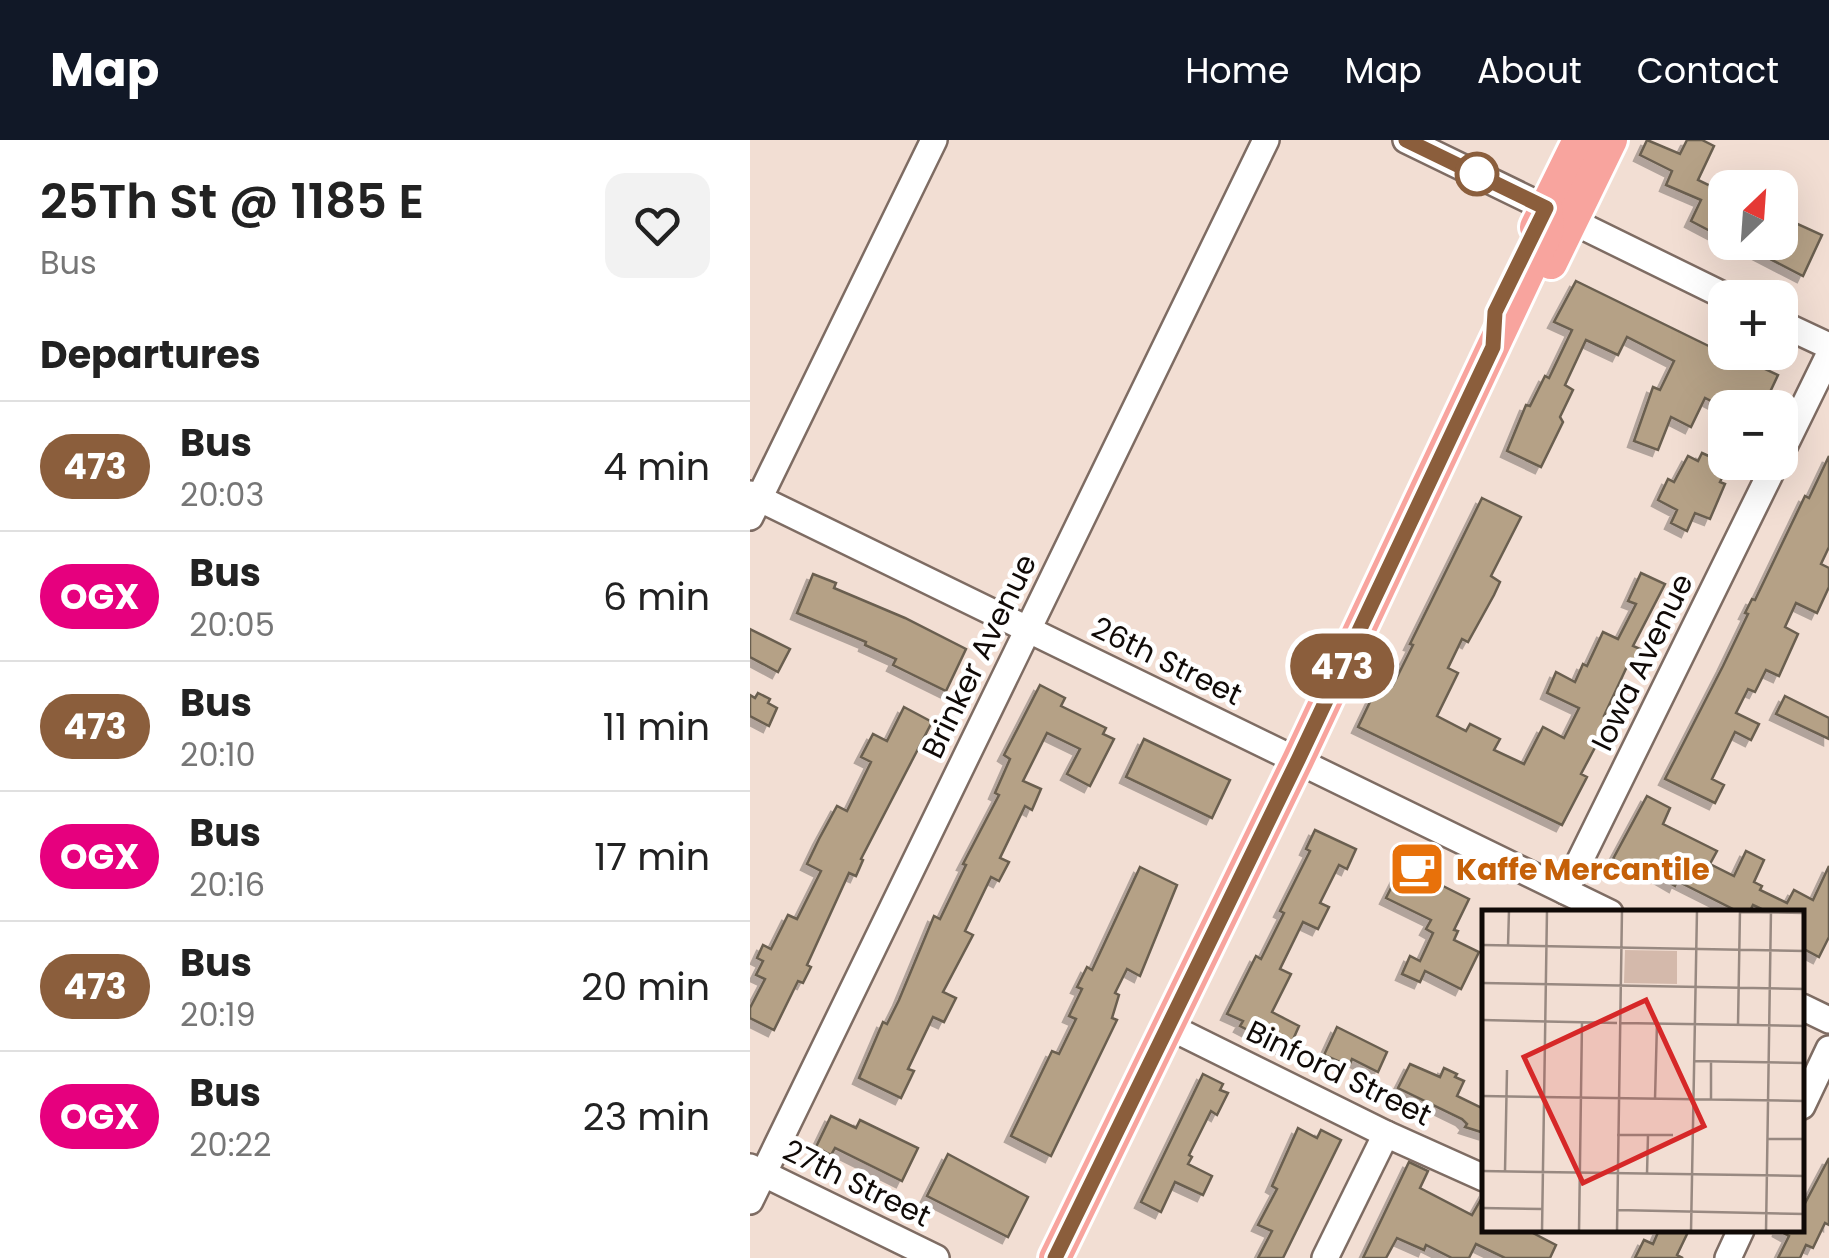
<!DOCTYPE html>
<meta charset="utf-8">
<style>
:root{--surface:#fff;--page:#f2f2f2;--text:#222;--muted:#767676;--line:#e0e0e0;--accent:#111827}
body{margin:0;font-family:Poppins,sans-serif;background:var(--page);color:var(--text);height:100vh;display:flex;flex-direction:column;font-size:38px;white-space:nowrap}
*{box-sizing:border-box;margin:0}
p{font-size:32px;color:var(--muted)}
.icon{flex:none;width:55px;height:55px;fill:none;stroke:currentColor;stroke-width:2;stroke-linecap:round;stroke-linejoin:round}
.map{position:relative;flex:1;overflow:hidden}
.details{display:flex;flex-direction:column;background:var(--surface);width:750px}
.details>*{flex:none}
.badge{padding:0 20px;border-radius:32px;font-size:35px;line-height:65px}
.needle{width:65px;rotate:25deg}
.fabs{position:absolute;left:958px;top:30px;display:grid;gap:20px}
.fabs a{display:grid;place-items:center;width:90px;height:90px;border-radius:20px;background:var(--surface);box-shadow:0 10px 40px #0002;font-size:50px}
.map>.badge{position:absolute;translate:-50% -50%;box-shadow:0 0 0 5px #fff}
h2{padding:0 40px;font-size:38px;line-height:90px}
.round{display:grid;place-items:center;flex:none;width:105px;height:105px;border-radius:20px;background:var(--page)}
.headline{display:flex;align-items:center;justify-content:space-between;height:170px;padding:0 40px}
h1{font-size:48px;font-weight:600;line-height:75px}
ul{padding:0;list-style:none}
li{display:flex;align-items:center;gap:30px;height:130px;padding:0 40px;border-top:2px solid var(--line)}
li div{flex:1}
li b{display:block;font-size:38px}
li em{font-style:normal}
li .badge{min-width:110px;font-weight:700;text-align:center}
header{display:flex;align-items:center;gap:60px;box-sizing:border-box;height:140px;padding:0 50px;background:var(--accent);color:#fff}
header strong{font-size:48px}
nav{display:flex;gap:55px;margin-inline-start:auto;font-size:35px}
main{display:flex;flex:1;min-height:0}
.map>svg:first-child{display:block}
.building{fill:#b5a186;stroke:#6a5f50;stroke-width:2.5;filter:url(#shadow)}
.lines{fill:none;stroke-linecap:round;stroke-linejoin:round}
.minor-casing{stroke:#7e6c63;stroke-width:30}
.major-casing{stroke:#fff;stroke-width:38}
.minor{stroke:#fff;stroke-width:25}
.major{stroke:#f8a49e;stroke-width:32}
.line-casing{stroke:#fff;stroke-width:22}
.line{stroke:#8b5e3c;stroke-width:15}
.stop-dot{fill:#fff;stroke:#8b5e3c;stroke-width:5}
.labels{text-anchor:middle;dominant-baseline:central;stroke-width:9;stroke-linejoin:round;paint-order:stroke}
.street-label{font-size:30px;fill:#100a07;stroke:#fff}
.food-label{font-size:30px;font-weight:bold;fill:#c56008;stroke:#fff;text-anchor:start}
.inset-road{fill:none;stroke:#988981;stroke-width:2.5}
.view{fill:#d62828;fill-opacity:0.15;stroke:#d62828;stroke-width:5}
.inset-edge{fill:none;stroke:#100a07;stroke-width:5}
</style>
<header>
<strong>Map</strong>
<nav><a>Home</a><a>Map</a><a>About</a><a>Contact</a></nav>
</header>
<main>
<section class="details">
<div class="headline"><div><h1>25Th St @ 1185 E</h1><p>Bus</p></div><a class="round"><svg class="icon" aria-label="heart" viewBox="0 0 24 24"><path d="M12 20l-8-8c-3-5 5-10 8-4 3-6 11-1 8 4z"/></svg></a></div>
<h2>Departures</h2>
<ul>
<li><span class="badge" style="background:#8b5e3c;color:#fff">473</span><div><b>Bus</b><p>20:03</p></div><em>4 min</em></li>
<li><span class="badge" style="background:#e6007e;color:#fff">OGX</span><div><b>Bus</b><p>20:05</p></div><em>6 min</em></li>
<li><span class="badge" style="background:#8b5e3c;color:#fff">473</span><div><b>Bus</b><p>20:10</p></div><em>11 min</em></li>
<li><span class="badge" style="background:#e6007e;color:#fff">OGX</span><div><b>Bus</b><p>20:16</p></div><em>17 min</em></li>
<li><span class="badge" style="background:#8b5e3c;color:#fff">473</span><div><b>Bus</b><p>20:19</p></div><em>20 min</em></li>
<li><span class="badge" style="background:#e6007e;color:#fff">OGX</span><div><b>Bus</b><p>20:22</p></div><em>23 min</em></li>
</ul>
</section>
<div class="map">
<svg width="1079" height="1118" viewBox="0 0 1079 1118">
<defs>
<filter id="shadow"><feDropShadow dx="-6" dy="6" stdDeviation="0" flood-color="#0004"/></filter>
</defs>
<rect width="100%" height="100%" fill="#f2ded3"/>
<g class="building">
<path d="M897,0L930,14L937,0H952L964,6L948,40L975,53V89L967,86L964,93L941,81L951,60L916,45L922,31L890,15Z"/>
<path d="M1030,76L1072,95L1053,136L987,102H1030Z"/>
<path d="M826,141L973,213L975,210L1028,235L1013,267H973L955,258L941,287L921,277L908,310L884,301L903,247L910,250L924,221L877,197L868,215L836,200L815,245L823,250L810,277L813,282L791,327L757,311L776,265L780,266L795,236L799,238L822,190L804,182Z"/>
<path d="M975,289V324L978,325L970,342L975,344L960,379L945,373L937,391L921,383L927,370L908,360L918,339L924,342L938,316L948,321L952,313L961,317Z"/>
<path d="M1079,316V407L1071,424L1079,428V447L1067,473L1046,463L1035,487L1048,494L1029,536L1016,530L1005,552L998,549L986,573L1009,584L1001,600L985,592L962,639L974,645L965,663L915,639L973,526L998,474L995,473L1002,459L1005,460L1055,356L1059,358Z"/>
<path d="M732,358L771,377L741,436L750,442L744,455L718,502L712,499L698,528L708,533L687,576L716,591L720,584L750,599L744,610L774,624L793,587L814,598L829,568L797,553L806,532L825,542L833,524L837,526L853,492L868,499L886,464L878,461L891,433L915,444L883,506L890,509L884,522L880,520L854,576L860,579L831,634L837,637L812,685L608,587L631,539L643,545L663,505L660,504Z"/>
<path d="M63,434L86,443L84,448L155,478L216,509L196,551L143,525L146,519L115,505L116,502L47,473Z"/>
<path d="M0,489L40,509L28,532L0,517Z"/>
<path d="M290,545L315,558L311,566L356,588L353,594L364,599L340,646L317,634L330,609L297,593L273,641L291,649L282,670L275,666L250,718L259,722L249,741L241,737L215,791L223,795L193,852L206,858L194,882L183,877L158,929L164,931L151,958L109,938L133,882L137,884L149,860L184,776L190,779L216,725L213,724L249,655L245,653L260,619L254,615Z"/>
<path d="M8,553L20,559L18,563L27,568L19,586L0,576V555L5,558Z"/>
<path d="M1035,556L1079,578V599L1026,574Z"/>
<path d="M154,567L182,582L111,719L113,720L106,736L99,733L57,825L61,827L53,843L48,841L24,890L0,878V868L15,839L6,835L13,821L7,818L13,805L21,809L38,775L47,779L71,731L57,724L69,699L87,666L97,671L121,622L111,617L123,594L137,601Z"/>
<path d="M394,599L480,640L462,678L376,637Z"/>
<path d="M897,656L920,668L913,684L967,711L960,724L984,736L996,711L1014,720L1004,742L1012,746L1010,750L1037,763L1044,750L1063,760L1079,726V797L1069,817L1052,808V773H1020L1003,765L999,773H991L927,741L925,746L882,721L879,727L863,719Z"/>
<path d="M565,690L606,709L597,729L589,725L570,763L579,767L568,789L553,782L530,829L541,834L522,872L549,886L538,911L490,886L493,881L477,874L506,816L511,819L534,773L530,771L560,711L556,709Z"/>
<path d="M664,715L684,725L677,738L719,759L704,790L708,791L704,800L729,812L711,849L675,831L670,842L652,834L660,816L670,821L683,793L676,789L681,780L636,758L652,726L657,729Z"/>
<path d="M390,727L427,745L390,836L377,829L365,853L369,855L362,878L367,880L301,1016L261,996L302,911L309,914L326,879L319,876L332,849L327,847L337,827L342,830Z"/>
<path d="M587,887L637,912L628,932L602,919L599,926L574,915Z"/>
<path d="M660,924L690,937L694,928L707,934L705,937L714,941L707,956L734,969V993L715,987L717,984L712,979L648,948Z"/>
<path d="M453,934L473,944L470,950L478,953L467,975L461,971L439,1015L442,1017L438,1024L462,1036L453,1055L425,1042L411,1072L391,1062Z"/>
<path d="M81,976L106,988L110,980L168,1008L152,1041L85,1008L81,1015L66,1007Z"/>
<path d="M548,988L567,998L571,990L591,1000L533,1118H508L522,1091L508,1085L527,1049L522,1046Z"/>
<path d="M198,1014L278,1057L258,1097L177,1056Z"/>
<path d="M1079,1018V1085L1075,1083L1063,1108L1056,1105L1050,1118H1028L1039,1096L1028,1090H1052V1069Z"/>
<path d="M659,1022L678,1031L670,1048L722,1075L734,1054V1090H777L806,1105L800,1118H755L726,1104L719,1118H702L676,1105L674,1110L647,1098L636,1118H613Z"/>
<path d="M909,1090H939L927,1115L933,1118H885L894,1100L903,1104Z"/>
</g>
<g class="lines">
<g class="minor-casing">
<g id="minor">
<path d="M656,0L796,68"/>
<path d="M822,81L979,158"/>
<path d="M1030,183L1079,206"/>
<path d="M1030,315L1079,215"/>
<path d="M0,354L860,773"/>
<path d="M0,377L184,0"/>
<path d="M815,751L1026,322"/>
<path d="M1052,867L1079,880"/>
<path d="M416,885L636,994L734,1038"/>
<path d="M1052,966L1079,909"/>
<path d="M0,1027L186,1118"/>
<path d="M0,1061L516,0"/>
<path d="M575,1118L636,994"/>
<path d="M978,1118L991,1090"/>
</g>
</g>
<g class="major-casing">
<g id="major">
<path d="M786,87L829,0"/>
<path d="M801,123L861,0"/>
<path d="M305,1118L548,620L798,90L796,68"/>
</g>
</g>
<use href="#minor" class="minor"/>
<use href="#major" class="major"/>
</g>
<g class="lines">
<g class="line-casing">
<path id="line" d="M305,1118L548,620L743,207L745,172L796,68L656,0"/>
</g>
<use href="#line" class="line"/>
</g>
<defs>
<g id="cafe-square" transform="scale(2.875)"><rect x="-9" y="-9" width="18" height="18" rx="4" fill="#e8710a" stroke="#fff"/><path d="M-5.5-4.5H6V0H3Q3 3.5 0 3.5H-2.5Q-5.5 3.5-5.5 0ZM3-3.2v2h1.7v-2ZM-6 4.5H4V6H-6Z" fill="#fff"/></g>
</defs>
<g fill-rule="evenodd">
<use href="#cafe-square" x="667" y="729"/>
</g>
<circle class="stop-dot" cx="727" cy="34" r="20"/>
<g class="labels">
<g class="street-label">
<text transform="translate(229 516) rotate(-64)">Brinker Avenue</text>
<text transform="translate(417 521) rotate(26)">26th Street</text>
<text transform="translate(892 522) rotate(-64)">Iowa Avenue</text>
<text transform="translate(589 933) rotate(26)">Binford Street</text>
<text transform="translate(107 1043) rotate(26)">27th Street</text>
</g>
<g class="food-label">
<text x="706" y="729">Kaffe Mercantile</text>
</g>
</g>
<g transform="translate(732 770)">
<rect width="322" height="322" fill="#f2ded3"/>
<path d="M143,40L195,41V74L142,73Z" fill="#d4b9ab"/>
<path class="inset-road" d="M258,2L323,3M0,35L323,41M26,36L27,0M0,73L323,79M0,110L135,113M139,113L323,116M256,115L258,0M212,151L323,153M0,186L323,191M173,189L175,113M229,190V151M135,225H191M286,229H323M0,261L323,266M23,261L25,160M165,264L166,225M0,298L60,299M135,300L323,304M60,322L65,0M97,322L100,112M135,322L140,0M209,322L215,0M284,322L289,0"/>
<path class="view" d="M164,90L222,216L101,273L42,147Z"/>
<rect width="322" height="322" class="inset-edge"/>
</g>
</svg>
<div class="fabs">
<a><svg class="needle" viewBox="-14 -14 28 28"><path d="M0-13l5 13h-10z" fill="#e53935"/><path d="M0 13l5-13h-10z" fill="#767676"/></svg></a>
<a>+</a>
<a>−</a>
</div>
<b class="badge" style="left:592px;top:526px;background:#8b5e3c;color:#fff">473</b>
</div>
</main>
